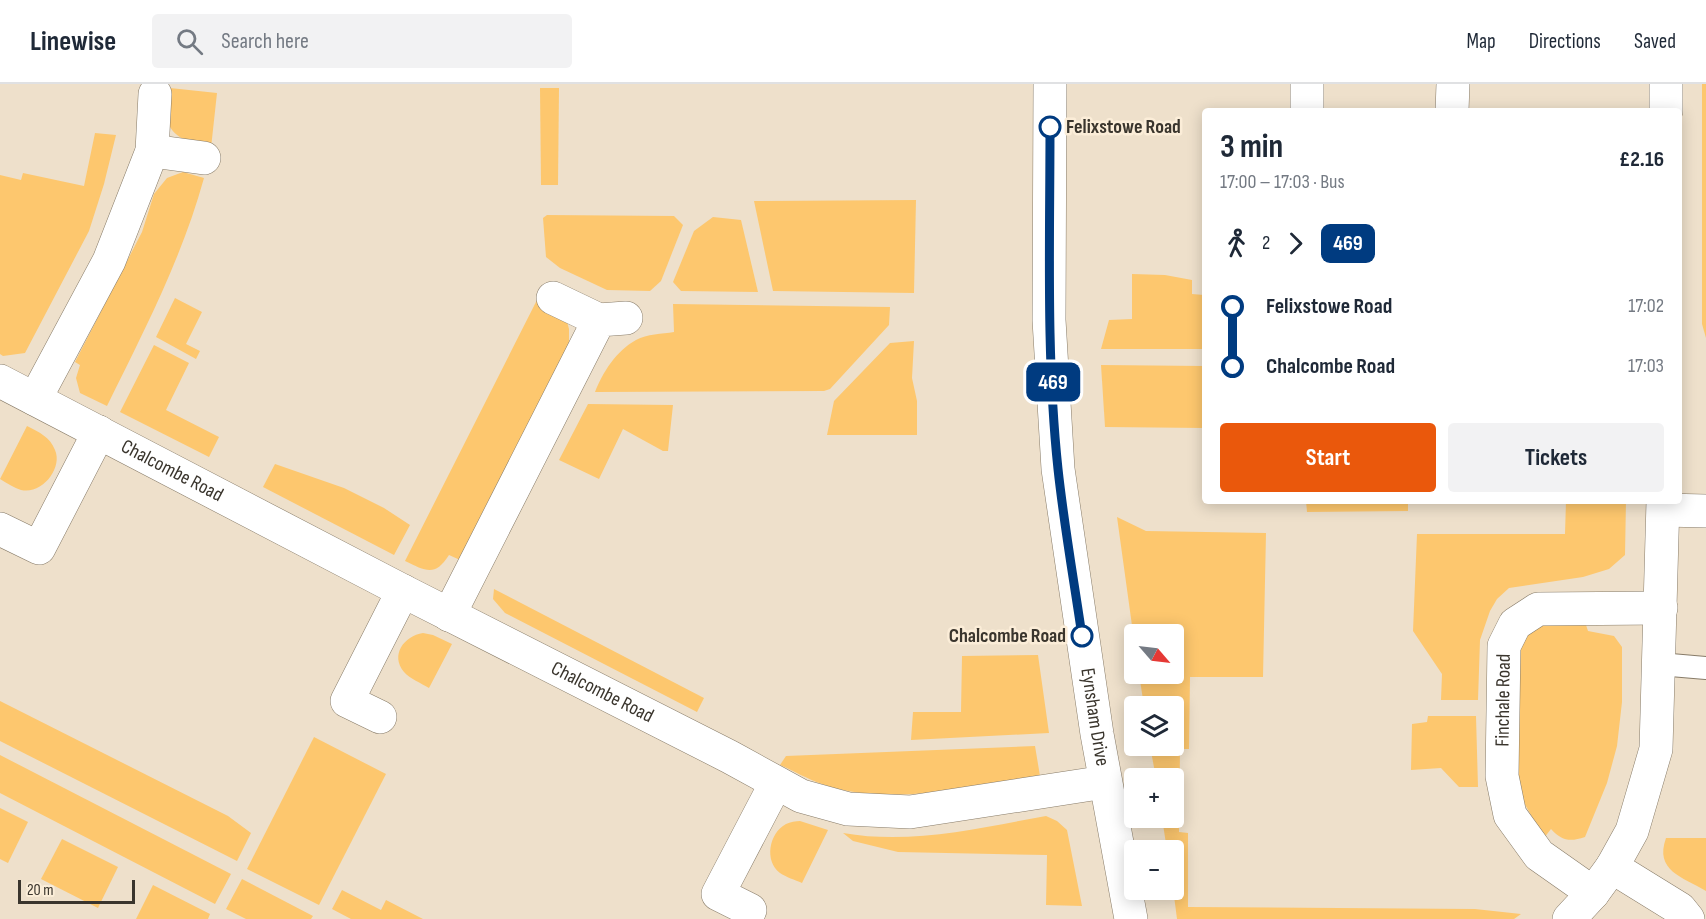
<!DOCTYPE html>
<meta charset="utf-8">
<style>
:root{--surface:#fff;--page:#f2f2f3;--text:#1f2937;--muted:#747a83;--line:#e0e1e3;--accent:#ea580c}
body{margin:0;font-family:"Sofia Sans Condensed",sans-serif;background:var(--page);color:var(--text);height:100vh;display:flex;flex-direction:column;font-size:22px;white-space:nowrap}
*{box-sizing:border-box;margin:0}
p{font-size:20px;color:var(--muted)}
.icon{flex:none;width:33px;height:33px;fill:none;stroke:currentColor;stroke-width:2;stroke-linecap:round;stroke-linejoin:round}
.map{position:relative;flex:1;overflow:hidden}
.side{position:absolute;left:1202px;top:24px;width:480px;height:396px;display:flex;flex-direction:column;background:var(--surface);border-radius:6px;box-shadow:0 3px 15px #0003}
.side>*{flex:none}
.badge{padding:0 12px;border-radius:9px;font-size:21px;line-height:39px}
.needle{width:39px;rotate:118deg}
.controls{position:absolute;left:1124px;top:540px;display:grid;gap:12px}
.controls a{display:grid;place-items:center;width:60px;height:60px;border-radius:6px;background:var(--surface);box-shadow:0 3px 15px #0003;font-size:30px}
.scale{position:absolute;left:18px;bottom:15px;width:117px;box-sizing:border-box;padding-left:6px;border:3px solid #3a352d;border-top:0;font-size:16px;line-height:21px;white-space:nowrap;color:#3a352d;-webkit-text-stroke:4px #fbedd8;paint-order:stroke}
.map>.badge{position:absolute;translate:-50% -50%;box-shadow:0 0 0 3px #fff}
.legs{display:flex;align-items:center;gap:9px;height:66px;padding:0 18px;font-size:20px}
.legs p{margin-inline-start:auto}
.head{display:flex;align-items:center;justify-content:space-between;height:102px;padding:0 18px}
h1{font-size:33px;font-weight:700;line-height:45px}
.action{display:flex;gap:12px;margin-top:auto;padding:12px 18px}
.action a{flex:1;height:69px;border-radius:6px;background:var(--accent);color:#fff;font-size:24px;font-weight:700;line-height:69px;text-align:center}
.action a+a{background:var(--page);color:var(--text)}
ul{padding:0 18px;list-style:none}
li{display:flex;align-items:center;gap:21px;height:60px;font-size:22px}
li i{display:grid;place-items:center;width:9px;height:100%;margin:0 8px;background:currentColor}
li i::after{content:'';width:15px;height:15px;margin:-8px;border:4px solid;border-radius:50%;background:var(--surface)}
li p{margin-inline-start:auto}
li:first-child i{background:linear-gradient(#0000 50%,currentColor 0)}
li:last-child i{background:linear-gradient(currentColor 50%,#0000 0)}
header{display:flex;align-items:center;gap:36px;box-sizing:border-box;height:84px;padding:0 30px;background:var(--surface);border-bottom:2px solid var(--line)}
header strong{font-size:28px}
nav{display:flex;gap:33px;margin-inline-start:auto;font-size:21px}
.search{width:420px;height:54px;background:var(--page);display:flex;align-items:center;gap:15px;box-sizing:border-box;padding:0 21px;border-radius:6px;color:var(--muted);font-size:22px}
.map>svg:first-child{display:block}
.green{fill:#fdc76e}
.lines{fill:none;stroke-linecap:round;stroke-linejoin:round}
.lane-casing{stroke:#877b68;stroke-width:24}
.street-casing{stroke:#877b68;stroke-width:34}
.secondary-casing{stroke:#877b68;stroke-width:34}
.lane{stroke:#fff;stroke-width:22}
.street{stroke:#fff;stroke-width:33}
.secondary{stroke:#fff;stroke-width:33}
.line-1-casing{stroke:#fff;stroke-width:14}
.line-1{stroke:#003b80;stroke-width:9}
.stop-1-dot{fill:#fff;stroke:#003b80;stroke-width:3}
.labels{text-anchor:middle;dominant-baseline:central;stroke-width:5;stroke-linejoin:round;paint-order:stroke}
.stop-label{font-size:20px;font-weight:bold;fill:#3a352d;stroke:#fbedd8;text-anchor:start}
.street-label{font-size:20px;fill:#3a352d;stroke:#fbedd8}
</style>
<header>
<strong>Linewise</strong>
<div class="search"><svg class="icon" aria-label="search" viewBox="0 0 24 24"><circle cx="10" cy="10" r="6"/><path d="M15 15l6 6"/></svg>Search here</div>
<nav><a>Map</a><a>Directions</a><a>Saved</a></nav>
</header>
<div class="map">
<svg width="1706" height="835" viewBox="0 0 1706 835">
<rect width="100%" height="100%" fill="#eee0cb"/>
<g class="green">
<path d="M1702,0H1706V254L1702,240Z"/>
<path d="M170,4L217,9L211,64C192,59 171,55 166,33C165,25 168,12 170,4Z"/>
<path d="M540,4H559L558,101H541Z"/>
<path d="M95,49L116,51L104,100L89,147L25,269L3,272L0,270V91L21,96L23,89L84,102Z"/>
<path d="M183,88L204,94C182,174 144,247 107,322L80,309L76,294L80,281L75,278L142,148L154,110L167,94Z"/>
<path d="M916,116L914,209L773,207L754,117Z"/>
<path d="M547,131L674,132L683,141L661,197L650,207L607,206L560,184L546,173L543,134Z"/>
<path d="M713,133L741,136L758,208L681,207L673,198L694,147Z"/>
<path d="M1132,190L1165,191L1192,196V210L1204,211V265H1101L1109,236L1132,235Z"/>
<path d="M175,214L202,228L186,260L200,267L196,275L156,253Z"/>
<path d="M537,216L565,230L569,245V259L460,476L449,471C435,493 426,487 405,477Z"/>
<path d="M673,220L890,223L889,241L830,305L824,307L595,308C603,288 616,267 636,256C647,250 662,250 674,248Z"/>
<path d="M914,257L912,294L917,317V351H827L834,317L890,259Z"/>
<path d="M154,261L189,279L166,326L219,353L209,373L120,328Z"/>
<path d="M1101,281L1204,282V344L1105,343Z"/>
<path d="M588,320L673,321L668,367H663L623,345L599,395L559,376Z"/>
<path d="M27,342C39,348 50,353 55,366C63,384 42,411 21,406C14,404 7,399 0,395Z"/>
<path d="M275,380L344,404L384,424L410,441L394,471L263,403Z"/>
<path d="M1306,417H1408V427L1307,428Z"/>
<path d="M1566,417H1626L1625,471L1609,485L1583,493L1509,504L1497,515L1490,527L1480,556L1478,616H1441L1442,590L1413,547L1417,450H1565Z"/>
<path d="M1117,433L1146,447L1266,449L1263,593H1190L1189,665H1180L1179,748L1188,749V823L1475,825L1521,830L1514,835H1177L1173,804V766H1167L1162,734H1173V694H1156L1150,662H1173V622H1144L1139,590H1173V550H1134V556Z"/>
<path d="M494,505L704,614L697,628L505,529L493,515Z"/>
<path d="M1545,541H1586L1588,547L1614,552L1622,563V618L1617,662L1607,699L1585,753C1570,758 1562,757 1551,745L1544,754L1519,710L1517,686L1519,565L1532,545Z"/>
<path d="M423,549L433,551L452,560L429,604C421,599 410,595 404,588C390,571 404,552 423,549Z"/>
<path d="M1038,571L1049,649L911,656L913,628H961L962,572Z"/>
<path d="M0,617L228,732L251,749L237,777L0,657Z"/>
<path d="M1428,632H1476L1478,703H1459L1441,684L1411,686L1412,640L1427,638Z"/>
<path d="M314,653L386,690L319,821L247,785Z"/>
<path d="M1035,662L1040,692C975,703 885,723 822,700C807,695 794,687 780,681L786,672Z"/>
<path d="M0,671L231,790L215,820L0,709Z"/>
<path d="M0,724L28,738L8,779L0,775Z"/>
<path d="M1046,732L1057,737L1067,746L1082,822L1046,821L1047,771L898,768L853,757L843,749C911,761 979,744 1046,732Z"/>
<path d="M800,737L828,746L802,799C795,796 786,793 780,789C764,777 769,749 786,740C790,738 796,737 800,737Z"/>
<path d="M1666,754H1706V807C1683,793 1654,787 1666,754Z"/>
<path d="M62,755L118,783L98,824L41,795Z"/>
<path d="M242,795L313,832L311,835H246L226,825Z"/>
<path d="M153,801L210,830L208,835H136Z"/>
<path d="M342,806L381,826L386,816L423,835H351L332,825Z"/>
</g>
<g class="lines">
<g class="lane-casing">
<path id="lane" d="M1659,580L1706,584"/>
</g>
<g class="street-casing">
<g id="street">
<path d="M1307,27V0"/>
<path d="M1452,27L1453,0"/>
<path d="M1666,27V0"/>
<path d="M152,67L204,74"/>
<path d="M553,214L599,236"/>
<path id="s1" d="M0,297L403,507L730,673L801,712L848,725L910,728L1105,698"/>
<path d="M35,315L109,177L152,67L155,10"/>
<path d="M1664,426L1706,427"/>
<path d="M0,445L39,464L99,348"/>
<path d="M449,531L599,236L626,234"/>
<path d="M380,633L347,617L403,507"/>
<path d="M1612,783L1680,825L1688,835"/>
<path id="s2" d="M1593,809L1539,771L1510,731L1502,692L1504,562L1515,540L1538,525L1661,524"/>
<path d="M750,826L718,810L776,699"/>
<path d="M1569,835L1593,809L1612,783L1632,747L1656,665L1663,417"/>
</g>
</g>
<g class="secondary-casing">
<g id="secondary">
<path id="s3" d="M1050,0L1049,236L1058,385L1097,650L1131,835"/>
</g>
</g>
<use href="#lane" class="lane"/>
<use href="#street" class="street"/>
<use href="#secondary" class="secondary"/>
</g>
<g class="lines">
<g class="line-1-casing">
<path id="line-1" d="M1050,43C1050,157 1046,272 1058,385C1064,441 1074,497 1082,552"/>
</g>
<use href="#line-1" class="line-1"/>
</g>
<g class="stop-1-dot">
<circle cx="1050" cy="43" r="10"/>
<circle cx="1082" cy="552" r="10"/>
</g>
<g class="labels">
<g class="stop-label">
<text x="1066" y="43">Felixstowe Road</text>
<text x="1066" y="552" text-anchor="end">Chalcombe Road</text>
</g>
<g class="street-label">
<text stroke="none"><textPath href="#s1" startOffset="194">Chalcombe Road</textPath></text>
<text stroke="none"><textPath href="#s1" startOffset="678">Chalcombe Road</textPath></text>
<text stroke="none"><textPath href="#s2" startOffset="231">Finchale Road</textPath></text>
<text stroke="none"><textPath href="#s3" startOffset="636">Eynsham Drive</textPath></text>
</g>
</g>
</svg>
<div class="controls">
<a><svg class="needle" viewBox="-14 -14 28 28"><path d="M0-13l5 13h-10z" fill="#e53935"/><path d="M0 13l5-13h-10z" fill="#747a83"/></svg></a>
<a><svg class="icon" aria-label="layers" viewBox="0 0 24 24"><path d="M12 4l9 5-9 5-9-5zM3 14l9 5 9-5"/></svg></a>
<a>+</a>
<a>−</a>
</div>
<div class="scale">20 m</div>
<b class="badge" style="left:1053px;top:298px;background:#003b80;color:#fff">469</b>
<section class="side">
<div class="head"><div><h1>3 min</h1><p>17:00 – 17:03 · Bus</p></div><b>£2.16</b></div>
<div class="legs"><svg class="icon" aria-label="walk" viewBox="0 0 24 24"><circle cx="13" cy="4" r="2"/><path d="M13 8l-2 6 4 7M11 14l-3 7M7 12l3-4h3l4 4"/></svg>2<svg class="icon" aria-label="forward" viewBox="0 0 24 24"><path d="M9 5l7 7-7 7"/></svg><b class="badge" style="background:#003b80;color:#fff">469</b></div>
<ul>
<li><i style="color:#003b80"></i><b>Felixstowe Road</b><p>17:02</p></li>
<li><i style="color:#003b80"></i><b>Chalcombe Road</b><p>17:03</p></li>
</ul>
<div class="action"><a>Start</a><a>Tickets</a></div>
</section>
</div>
